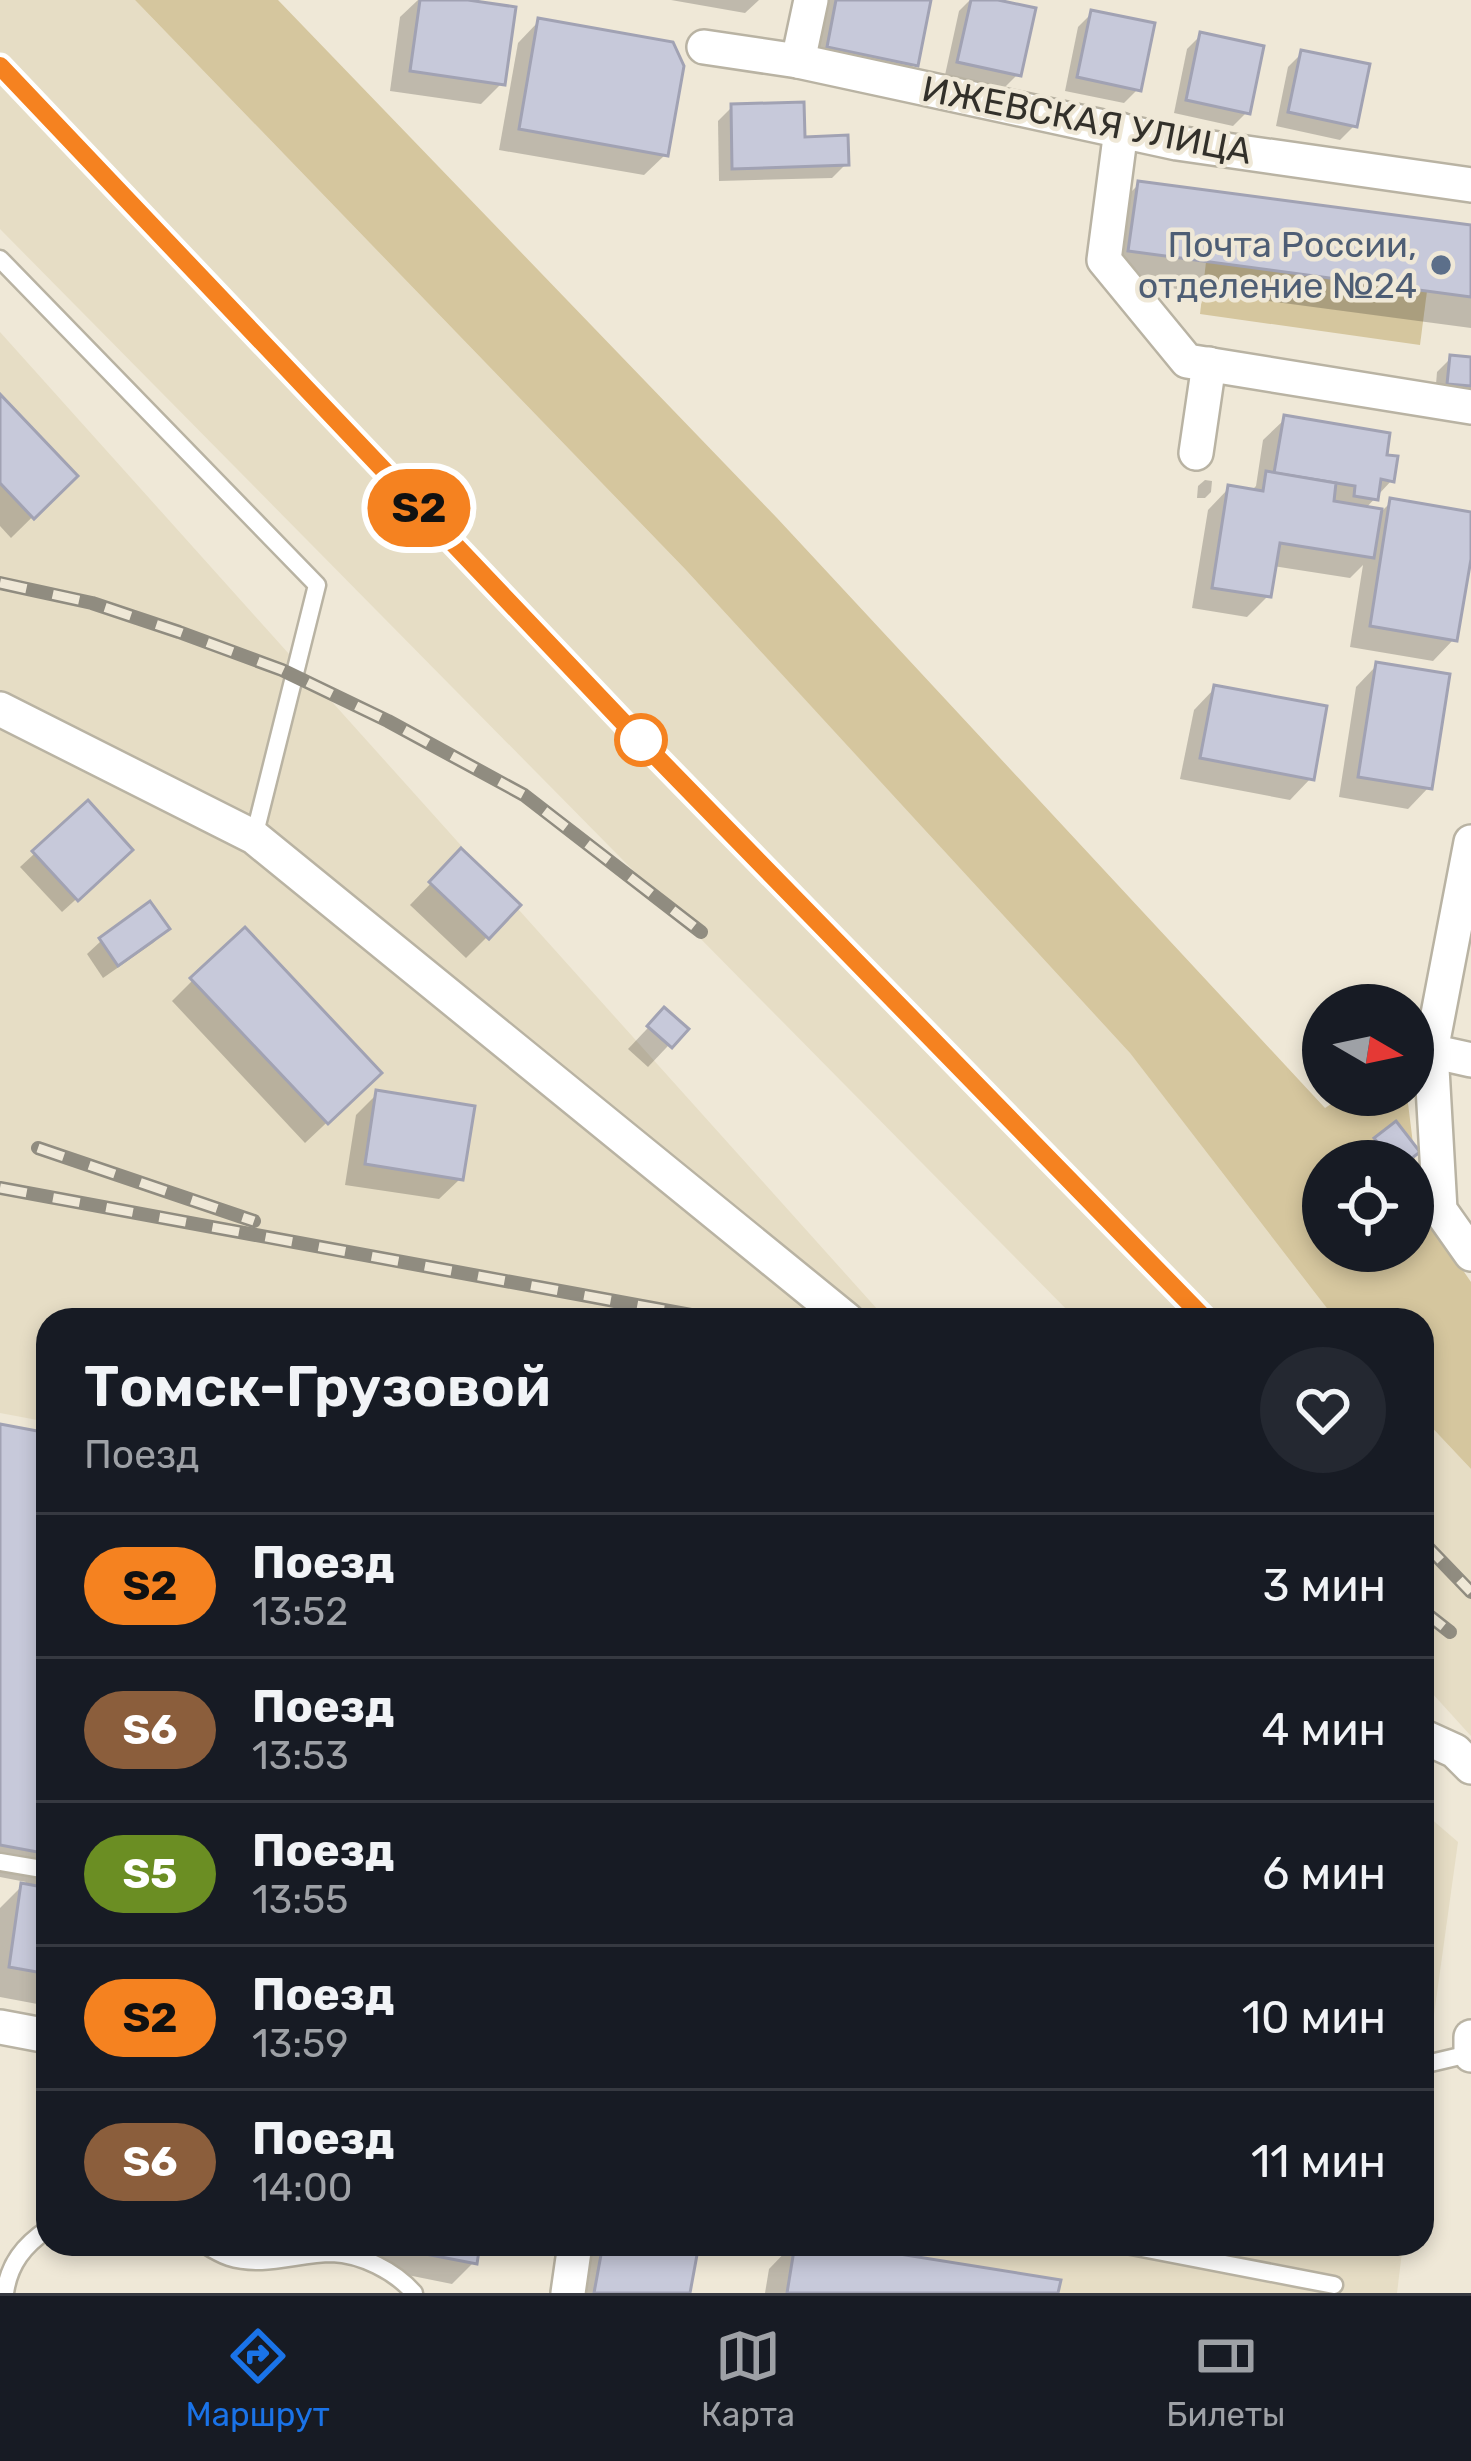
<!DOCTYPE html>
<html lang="ru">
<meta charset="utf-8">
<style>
:root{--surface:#171b24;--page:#242831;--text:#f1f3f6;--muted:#9ea1a6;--line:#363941;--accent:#1a73e8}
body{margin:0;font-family:Rubik,sans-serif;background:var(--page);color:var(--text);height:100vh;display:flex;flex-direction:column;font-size:45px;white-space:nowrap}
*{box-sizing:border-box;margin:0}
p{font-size:39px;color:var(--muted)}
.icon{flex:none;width:66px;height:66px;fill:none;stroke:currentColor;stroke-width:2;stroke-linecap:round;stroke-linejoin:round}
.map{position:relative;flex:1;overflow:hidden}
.side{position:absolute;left:36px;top:1308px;width:1398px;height:948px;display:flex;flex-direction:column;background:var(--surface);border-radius:36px;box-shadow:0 6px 18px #0003}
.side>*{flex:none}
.badge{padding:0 24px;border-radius:39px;font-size:42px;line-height:78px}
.needle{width:78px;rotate:99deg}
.buttons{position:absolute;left:1302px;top:984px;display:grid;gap:24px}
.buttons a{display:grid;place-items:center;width:132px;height:132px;border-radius:50%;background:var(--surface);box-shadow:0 6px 18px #0003;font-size:60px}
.map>.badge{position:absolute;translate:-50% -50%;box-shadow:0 0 0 6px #fff}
.round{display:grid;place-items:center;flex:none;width:126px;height:126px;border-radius:63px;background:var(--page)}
.head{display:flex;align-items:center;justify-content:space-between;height:204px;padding:0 48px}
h1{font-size:57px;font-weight:600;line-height:90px}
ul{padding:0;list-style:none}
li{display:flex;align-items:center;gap:36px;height:144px;padding:0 48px;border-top:3px solid var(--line)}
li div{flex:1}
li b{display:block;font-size:45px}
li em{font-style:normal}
li .badge{min-width:132px;font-weight:700;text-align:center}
.menu{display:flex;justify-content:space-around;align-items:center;height:168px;border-top:3px solid var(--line);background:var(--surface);font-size:33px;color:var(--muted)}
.menu a{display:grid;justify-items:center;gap:6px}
.menu .current{color:var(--accent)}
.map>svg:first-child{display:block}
.built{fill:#e6ddc5}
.green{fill:#d5c69e;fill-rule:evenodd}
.shadow{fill:#0003}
.building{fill:#c7c9da;stroke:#a1a2b3;stroke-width:3}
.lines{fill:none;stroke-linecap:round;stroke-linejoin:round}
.lane-casing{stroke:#b9b3a3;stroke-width:21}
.street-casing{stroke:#b9b3a3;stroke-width:38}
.lane{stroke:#fff;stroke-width:16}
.street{stroke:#fff;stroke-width:33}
.rail-casing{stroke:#908c80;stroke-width:14}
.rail{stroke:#efe8d7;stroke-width:9;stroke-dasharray:27;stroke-linecap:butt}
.line-casing{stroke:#fff;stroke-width:27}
.line{stroke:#f58220;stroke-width:18}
.service-dot{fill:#5c6f8a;stroke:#efe8d7;stroke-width:4.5}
.stop-dot{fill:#fff;stroke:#f58220;stroke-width:6}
.labels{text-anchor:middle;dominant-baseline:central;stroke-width:9;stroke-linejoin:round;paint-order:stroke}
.street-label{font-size:36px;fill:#32302a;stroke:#efe8d7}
.service-label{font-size:36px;fill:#4e5e75;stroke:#efe8d7;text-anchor:end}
</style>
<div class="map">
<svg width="1471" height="2293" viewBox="0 0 1471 2293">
<rect width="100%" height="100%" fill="#efe8d7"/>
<g class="built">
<path d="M0,0H135L685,569L1125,1046L1336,1320H1077L0,229Z"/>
<path d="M0,332L887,1320H48V1422L0,1413Z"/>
<path d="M1422,1417L1471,1469V1736L1422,1682Z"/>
<path d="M1422,1811L1458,1842L1422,2101Z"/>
<path d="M795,2244H1403L1397,2293H787Z"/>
</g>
<g class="green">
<path d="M135,0H278L777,518L1325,1108L1345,1095H1407L1421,1209L1471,1282V1469L1422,1417V1320H1336L1130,1053L685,569ZM1323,1161H1413V1251H1323Z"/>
<path d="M1206,262L1427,291L1420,345L1200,314Z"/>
</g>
<g class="shadow">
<path d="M418,0H447L502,83L481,104L390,91L400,17Z"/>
<path d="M671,0H759L745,13Z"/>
<path d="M821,0H928L915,64L894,86L807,68Z"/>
<path d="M970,0H984L1018,74L1004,88L945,75L959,11Z"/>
<path d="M1092,13L1138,89L1124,103L1065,91L1078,27Z"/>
<path d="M539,21L666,154L644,175L499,150L518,43Z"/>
<path d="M1201,35L1247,112L1233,126L1174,113L1187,49Z"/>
<path d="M1302,53L1354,126L1340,140L1276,126L1288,67Z"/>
<path d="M732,107L802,140L846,164L832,178L719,181L718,121Z"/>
<path d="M1139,184L1471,228V328L1102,279L1111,212Z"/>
<path d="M1451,358L1471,360V401L1435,397L1437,372Z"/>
<path d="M0,398L74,476L11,538L0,526Z"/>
<path d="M1285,419L1383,457L1392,480L1365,509L1381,512L1391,502L1471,515V541L1454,639L1433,661L1350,647L1363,565L1350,578L1273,566L1268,596L1247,617L1192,608L1208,510L1229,488L1250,492L1256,486L1263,440Z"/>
<path d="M1205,480L1212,481L1211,492L1205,498H1197L1198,486Z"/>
<path d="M1377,665L1429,787L1408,809L1339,797L1356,687Z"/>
<path d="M1215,688L1311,778L1290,800L1180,779L1194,710Z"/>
<path d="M88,804L116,863L62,912L20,867Z"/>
<path d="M461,852L487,937L466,958L410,905Z"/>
<path d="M150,905L167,929L153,943L103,978L87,954L101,941Z"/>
<path d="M193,980L357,1094L305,1143L172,1001Z"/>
<path d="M664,1011L684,1029L648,1067L628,1049Z"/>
<path d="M377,1094L461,1178L439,1199L345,1185L356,1115Z"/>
<path d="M1376,1140L1406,1161H1381L1370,1146Z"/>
<path d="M0,1427L48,1436V2006L0,1997V1908L26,1882L0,1877Z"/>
<path d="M227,2244H263L257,2250Z"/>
<path d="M357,2244H477L474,2262L452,2284L353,2264Z"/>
<path d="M588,2244H696L687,2293H578Z"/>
<path d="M793,2244H818L1055,2293H765L769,2269Z"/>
</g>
<g class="building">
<path d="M420,0H468L516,7L505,85L410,71Z"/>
<path d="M836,0H931L918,66L827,47Z"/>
<path d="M971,0H998L1036,8L1021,76L957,62Z"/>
<path d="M1091,10L1155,23L1141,91L1077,77Z"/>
<path d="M538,18L673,42L684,66L668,156L519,129Z"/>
<path d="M1200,32L1264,46L1250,114L1186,100Z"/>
<path d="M1301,50L1370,64L1357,127L1288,112Z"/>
<path d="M804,102L805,137L848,135L849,165L732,169L731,104Z"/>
<path d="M1138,181L1471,225V297L1128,251Z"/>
<path d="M1450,355L1471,357V386L1447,384Z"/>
<path d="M0,394L78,476L34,519L0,483Z"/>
<path d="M1284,415L1390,433L1387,455L1398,456L1394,482L1381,479L1378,500L1354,496L1355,486L1274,473Z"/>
<path d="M1266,471L1336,483L1334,501L1382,509L1374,558L1280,543L1271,597L1212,588L1228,485L1263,491Z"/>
<path d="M1390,498L1471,512V559L1457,641L1370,626Z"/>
<path d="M1376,662L1450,674L1432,789L1358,777Z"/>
<path d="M1214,685L1327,706L1314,780L1200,758Z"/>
<path d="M88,800L133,850L78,901L32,851Z"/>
<path d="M461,848L521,905L489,939L429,882Z"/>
<path d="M150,901L170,929L118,966L99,938Z"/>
<path d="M245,927L382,1073L328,1124L190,978Z"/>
<path d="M664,1007L689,1029L672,1048L647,1026Z"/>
<path d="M376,1090L475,1106L463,1180L365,1164Z"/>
<path d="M1396,1121L1420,1152L1408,1161H1392L1374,1138Z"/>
<path d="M0,1424L48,1433V1854L0,1845Z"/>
<path d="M21,1883L48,1888V1974L9,1967Z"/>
<path d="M374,2244H480L477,2264Z"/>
<path d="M603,2244H699L690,2293H594Z"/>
<path d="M795,2244H837L1061,2280L1058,2293H787Z"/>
</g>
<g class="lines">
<g class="lane-casing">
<g id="lane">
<path d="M0,259L317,585L254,837"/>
<path d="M0,1862L48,1870"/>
<path d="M1422,2065L1469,2054"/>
<path d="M204,2244C212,2249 220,2254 229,2257C264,2268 297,2253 332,2253C361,2254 395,2271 414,2293"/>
<path d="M1121,2244L1334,2285"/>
<path d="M5,2293C9,2264 24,2245 48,2229"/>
</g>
</g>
<g class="street-casing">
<g id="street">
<path d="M704,47L798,61L1177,143L1471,185"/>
<path d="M798,61L811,0"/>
<path d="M1121,130L1104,260L1187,361L1471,407"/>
<path d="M1196,453L1209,364"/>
<path d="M0,709L254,837L847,1320"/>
<path d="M1471,842L1431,1051L1440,1210L1471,1254"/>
<path d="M1431,1051L1471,1060"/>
<path d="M1422,1736L1455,1751L1471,1767"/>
<path d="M0,2027L48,2036"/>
<path d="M1471,2037V2055"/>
<path d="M568,2293L575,2244"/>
</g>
</g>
<use href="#lane" class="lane"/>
<use href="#street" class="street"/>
<g class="rail-casing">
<g id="rail">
<path d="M0,66L640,741L1206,1320"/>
<path d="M0,583L92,603L179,632L282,670L388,721L524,795L701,932"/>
<path d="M38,1148L254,1221"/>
<path d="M0,1188L718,1320"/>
<path d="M1422,1541L1471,1592"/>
<path d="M1422,1610L1450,1632"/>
</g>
</g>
<use href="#rail" class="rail"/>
</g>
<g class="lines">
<g class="line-casing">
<path id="line" d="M0,66L640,740L1206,1320"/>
</g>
<use href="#line" class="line"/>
</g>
<circle class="service-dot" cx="1441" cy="265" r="12"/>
<circle class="stop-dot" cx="641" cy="740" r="24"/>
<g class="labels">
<g class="street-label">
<text transform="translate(1087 120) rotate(11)">ИЖЕВСКАЯ УЛИЦА</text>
</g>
<g class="service-label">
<text x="1417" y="244">Почта России,<tspan x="1417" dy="41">отделение №24</tspan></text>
</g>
</g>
</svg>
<div class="buttons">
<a><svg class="needle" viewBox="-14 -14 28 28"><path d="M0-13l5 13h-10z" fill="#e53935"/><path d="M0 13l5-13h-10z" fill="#9ea1a6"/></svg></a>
<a><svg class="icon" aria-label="locate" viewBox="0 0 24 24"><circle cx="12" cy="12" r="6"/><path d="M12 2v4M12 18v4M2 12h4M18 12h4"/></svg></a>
</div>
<b class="badge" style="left:419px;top:508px;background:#f58220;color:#111">S2</b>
<section class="side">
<div class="head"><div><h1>Томск-Грузовой</h1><p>Поезд</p></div><a class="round"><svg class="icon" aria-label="heart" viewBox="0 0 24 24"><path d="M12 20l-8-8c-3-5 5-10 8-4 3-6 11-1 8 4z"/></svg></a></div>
<ul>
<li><span class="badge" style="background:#f58220;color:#111">S2</span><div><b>Поезд</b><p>13:52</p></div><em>3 мин</em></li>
<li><span class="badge" style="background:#8b5e3c;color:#fff">S6</span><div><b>Поезд</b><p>13:53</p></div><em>4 мин</em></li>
<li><span class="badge" style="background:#6b8e23;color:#fff">S5</span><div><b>Поезд</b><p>13:55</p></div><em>6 мин</em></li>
<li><span class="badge" style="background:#f58220;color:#111">S2</span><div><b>Поезд</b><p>13:59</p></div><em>10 мин</em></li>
<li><span class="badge" style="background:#8b5e3c;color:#fff">S6</span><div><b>Поезд</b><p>14:00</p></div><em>11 мин</em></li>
</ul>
</section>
</div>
<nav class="menu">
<a class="current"><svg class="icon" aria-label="directions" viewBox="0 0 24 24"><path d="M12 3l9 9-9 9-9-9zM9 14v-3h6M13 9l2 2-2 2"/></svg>Маршрут</a>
<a><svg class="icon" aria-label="map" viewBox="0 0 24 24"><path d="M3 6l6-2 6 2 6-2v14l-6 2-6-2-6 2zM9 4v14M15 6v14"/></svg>Карта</a>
<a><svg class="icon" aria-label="tickets" viewBox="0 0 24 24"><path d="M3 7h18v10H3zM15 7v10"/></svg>Билеты</a>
</nav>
